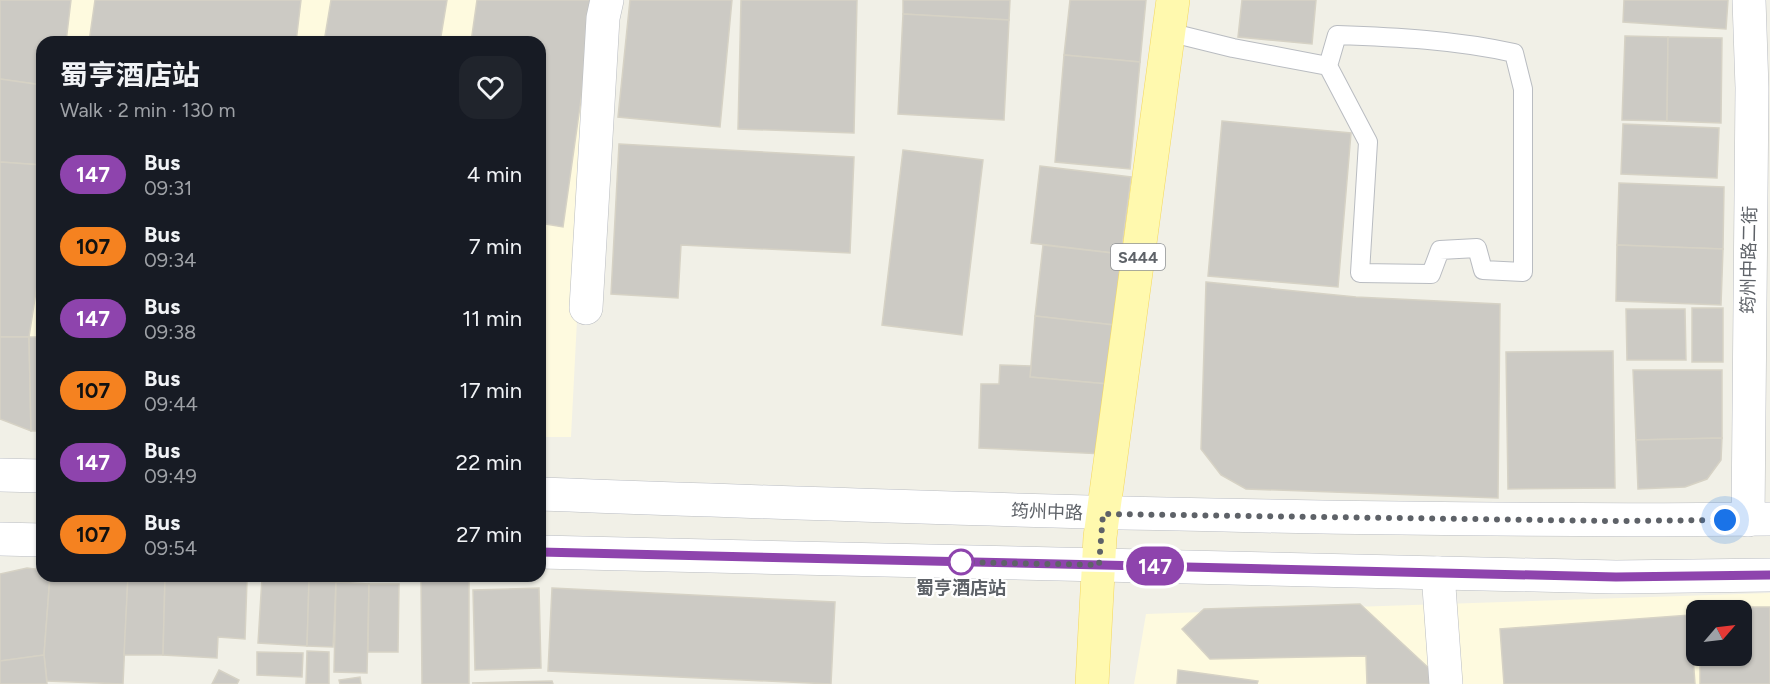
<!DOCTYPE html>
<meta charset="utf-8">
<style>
:root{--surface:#171b24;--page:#20242c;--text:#f1f3f6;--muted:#9ea1a6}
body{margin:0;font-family:Figtree,"Noto Sans SC",sans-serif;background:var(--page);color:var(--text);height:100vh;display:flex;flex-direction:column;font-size:22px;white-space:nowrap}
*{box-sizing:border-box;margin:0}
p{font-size:20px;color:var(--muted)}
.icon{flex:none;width:33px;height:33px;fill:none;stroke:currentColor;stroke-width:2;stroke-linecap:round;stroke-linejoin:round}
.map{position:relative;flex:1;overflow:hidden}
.sheet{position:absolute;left:36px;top:36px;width:510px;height:546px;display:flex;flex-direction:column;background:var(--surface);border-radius:18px;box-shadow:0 2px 4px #0004}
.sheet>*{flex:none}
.badge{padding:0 12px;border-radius:20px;font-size:21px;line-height:39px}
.needle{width:39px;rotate:62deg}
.controls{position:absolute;left:1686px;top:600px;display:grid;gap:12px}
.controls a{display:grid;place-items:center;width:66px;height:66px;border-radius:12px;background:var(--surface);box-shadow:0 2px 4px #0004;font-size:30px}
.you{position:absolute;width:30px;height:30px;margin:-15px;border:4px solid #fff;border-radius:50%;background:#1a73e8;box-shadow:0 0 0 9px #1a73e833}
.map>.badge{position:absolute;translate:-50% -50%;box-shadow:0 0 0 3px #fff}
.round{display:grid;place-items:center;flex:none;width:63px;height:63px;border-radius:18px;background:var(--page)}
.overview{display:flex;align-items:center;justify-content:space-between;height:102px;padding:0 24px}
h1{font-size:28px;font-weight:700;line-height:45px}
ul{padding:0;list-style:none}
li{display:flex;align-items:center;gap:18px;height:72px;padding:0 24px}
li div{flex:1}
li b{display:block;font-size:22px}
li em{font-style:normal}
li .badge{min-width:66px;font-weight:700;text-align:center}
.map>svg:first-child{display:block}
.commercial{fill:#fefadf;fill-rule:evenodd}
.building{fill:#cccac4;stroke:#d6d2c5;stroke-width:1.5}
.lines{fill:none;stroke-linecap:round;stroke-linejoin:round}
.lane-casing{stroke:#b9bcc1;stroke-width:20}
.street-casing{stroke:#b9bcc1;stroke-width:34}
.secondary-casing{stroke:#babdc3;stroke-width:34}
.primary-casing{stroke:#f4d75e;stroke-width:34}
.lane{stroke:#fff;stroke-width:18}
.street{stroke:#fff;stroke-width:33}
.secondary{stroke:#fff;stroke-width:33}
.primary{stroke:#fff9ae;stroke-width:33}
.line-casing{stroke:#fff;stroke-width:14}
.line{stroke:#8e44ad;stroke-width:9}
.walk{stroke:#5e6268;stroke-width:6;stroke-dasharray:0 10.8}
.stop-dot{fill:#fff;stroke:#8e44ad;stroke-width:3}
.labels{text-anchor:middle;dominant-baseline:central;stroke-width:4.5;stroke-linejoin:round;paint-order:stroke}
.shield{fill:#fff;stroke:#8e9195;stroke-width:1.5}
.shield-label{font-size:16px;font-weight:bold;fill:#5e6268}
.street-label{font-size:18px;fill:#5e6268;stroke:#fff}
.stop-label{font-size:18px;font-weight:bold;fill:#5e6268;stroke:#fff}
</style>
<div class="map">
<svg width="1770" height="684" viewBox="0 0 1770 684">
<rect width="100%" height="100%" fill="#f1f0e7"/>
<g class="commercial">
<path d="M0,0H600L589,86L571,437H540V42H42V431H31L0,419Z"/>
<path d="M1770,593V684H1134L1146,614ZM1696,610H1742V656H1696Z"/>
</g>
<g class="building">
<path d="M0,0H71L66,42H42V85L0,79Z"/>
<path d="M95,0H301L296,42H89Z"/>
<path d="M331,0H447L440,42H324Z"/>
<path d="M477,0H595L563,227L540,223V42H471Z"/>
<path d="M630,0H732L720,127L618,117Z"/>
<path d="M741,0H857L854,133L738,129Z"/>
<path d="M903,0H1010L1009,20L903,14Z"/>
<path d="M1070,0H1146L1140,62L1064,55Z"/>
<path d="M1242,0H1316L1312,44L1238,37Z"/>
<path d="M1624,0H1728L1726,29L1623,22Z"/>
<path d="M903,14L1009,20L1004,120L898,114Z"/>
<path d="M1625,36L1668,37L1667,121L1622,120Z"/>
<path d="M1668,37L1722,38L1721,123L1667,121Z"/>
<path d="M1064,55L1140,62L1130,169L1055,162Z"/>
<path d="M0,79L42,85V165L0,162Z"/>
<path d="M1222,121L1351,133L1338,287L1208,276Z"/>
<path d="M1623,124L1719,128L1717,178L1621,174Z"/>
<path d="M619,144L854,157L850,253L681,245L678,298L611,294Z"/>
<path d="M903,150L983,160L962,335L882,325Z"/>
<path d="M0,162L42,165V253L29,337H0Z"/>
<path d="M1040,166L1131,177L1121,254L1031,243Z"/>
<path d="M1619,183L1724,187L1723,249L1617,245Z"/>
<path d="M1043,245L1121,254L1114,325L1035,316Z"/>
<path d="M1617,245L1723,249L1721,305L1616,301Z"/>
<path d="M1206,282L1356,297L1500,304L1498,498L1246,489L1221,475L1201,449Z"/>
<rect x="1692" y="308" width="31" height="54"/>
<path d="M1626,309H1685L1686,360H1627Z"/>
<path d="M1035,316L1114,325L1108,384L1030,377Z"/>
<path d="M0,337H29L31,431L0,419Z"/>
<path d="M29,337H42V431H31Z"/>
<path d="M1613,351L1615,488L1508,489L1506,352Z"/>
<path d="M1000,365L1031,366L1030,377L1108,384L1104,454L979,448L981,384H999Z"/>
<path d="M1633,370H1722V438L1636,440Z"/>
<path d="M1722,438L1721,460L1707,479L1685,487L1638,489L1636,440Z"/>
<path d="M27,568L42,570V576H50L44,655L0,661V574Z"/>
<path d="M50,576H128L123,684L47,681L44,655Z"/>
<path d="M128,576L165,577L163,655H124Z"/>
<path d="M165,577L247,580L245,639L218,637L217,658L163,655Z"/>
<path d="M262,578L309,581L307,646L258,643Z"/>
<path d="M421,580H469V684H422Z"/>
<path d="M309,581L336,582L333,647L307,646Z"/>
<path d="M336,582L369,584L367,673L334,672Z"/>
<path d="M369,584H399L398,652H368Z"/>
<path d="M539,588L541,668L475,670L473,590Z"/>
<path d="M552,588L835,602L831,684L548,671Z"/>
<path d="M1360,604L1433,672V684H1367L1366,656L1210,659L1182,629L1204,609Z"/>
<path d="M1700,607H1770V684H1700V656H1742V610H1700Z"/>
<path d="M1690,615L1695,684H1504L1500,629Z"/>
<path d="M307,651L329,652V684H306Z"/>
<path d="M257,652L303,653L302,677L257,675Z"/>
<path d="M44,655L47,684H0V661Z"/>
<path d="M219,670L239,680L237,684H212Z"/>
<path d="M1178,670L1258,681L1257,684H1177Z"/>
<path d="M360,677L361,684H340L339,680Z"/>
<path d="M552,681L553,684L472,683Z"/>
</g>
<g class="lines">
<g class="lane-casing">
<path id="lane" d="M1168,32L1233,48L1328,66L1337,35C1396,37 1456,40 1514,53L1523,89V272L1483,270L1477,248L1440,250L1431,274L1360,273L1368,142L1328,66"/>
</g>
<g class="street-casing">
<g id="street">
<path d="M586,308L603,18L607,0"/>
<path d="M1748,520L1752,88L1749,0"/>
<path d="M1438,573L1446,684"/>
</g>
</g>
<g class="secondary-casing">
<g id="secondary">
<path d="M0,475L42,476"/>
<path d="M540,494C950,509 1360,523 1770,519"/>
<path d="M0,539L42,540"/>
<path d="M540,552L1616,577L1770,575"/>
</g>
</g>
<g class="primary-casing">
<path id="primary" d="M1092,684L1100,537L1173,0"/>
</g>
<use href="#lane" class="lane"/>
<use href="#street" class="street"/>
<use href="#secondary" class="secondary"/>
<use href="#primary" class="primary"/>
</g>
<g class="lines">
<g class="line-casing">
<path id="line" d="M540,552L1616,577L1770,575"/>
</g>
<use href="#line" class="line"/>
<path class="walk" d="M961,562L1099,565L1103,514L1613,521L1725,520"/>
</g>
<circle class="stop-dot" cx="961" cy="562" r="12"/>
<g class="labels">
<rect class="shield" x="1111" y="244" width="54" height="26" rx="4.5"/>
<g class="shield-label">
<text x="1138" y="257">S444</text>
</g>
<g class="street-label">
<text transform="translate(1749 260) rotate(-89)">筠州中路二街</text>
<text transform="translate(1047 512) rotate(2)">筠州中路</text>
</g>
<g class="stop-label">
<text x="961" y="588">蜀亨酒店站</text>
</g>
</g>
</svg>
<div class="controls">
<a><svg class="needle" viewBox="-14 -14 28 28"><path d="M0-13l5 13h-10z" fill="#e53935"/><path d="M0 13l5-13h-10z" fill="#9ea1a6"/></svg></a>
</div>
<div class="you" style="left:1725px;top:520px"></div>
<b class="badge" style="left:1155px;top:566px;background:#8e44ad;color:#fff">147</b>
<section class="sheet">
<div class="overview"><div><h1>蜀亨酒店站</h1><p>Walk · 2 min · 130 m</p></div><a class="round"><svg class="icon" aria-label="heart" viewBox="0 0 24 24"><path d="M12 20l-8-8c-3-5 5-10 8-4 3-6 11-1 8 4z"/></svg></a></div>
<ul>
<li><span class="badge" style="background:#8e44ad;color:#fff">147</span><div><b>Bus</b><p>09:31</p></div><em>4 min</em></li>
<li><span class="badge" style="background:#f58220;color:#111">107</span><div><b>Bus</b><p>09:34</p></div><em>7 min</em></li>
<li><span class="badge" style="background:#8e44ad;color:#fff">147</span><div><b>Bus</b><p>09:38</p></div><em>11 min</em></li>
<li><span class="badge" style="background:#f58220;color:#111">107</span><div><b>Bus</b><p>09:44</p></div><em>17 min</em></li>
<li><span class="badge" style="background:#8e44ad;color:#fff">147</span><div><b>Bus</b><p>09:49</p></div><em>22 min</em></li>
<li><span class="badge" style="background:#f58220;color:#111">107</span><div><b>Bus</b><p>09:54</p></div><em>27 min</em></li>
</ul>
</section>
</div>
